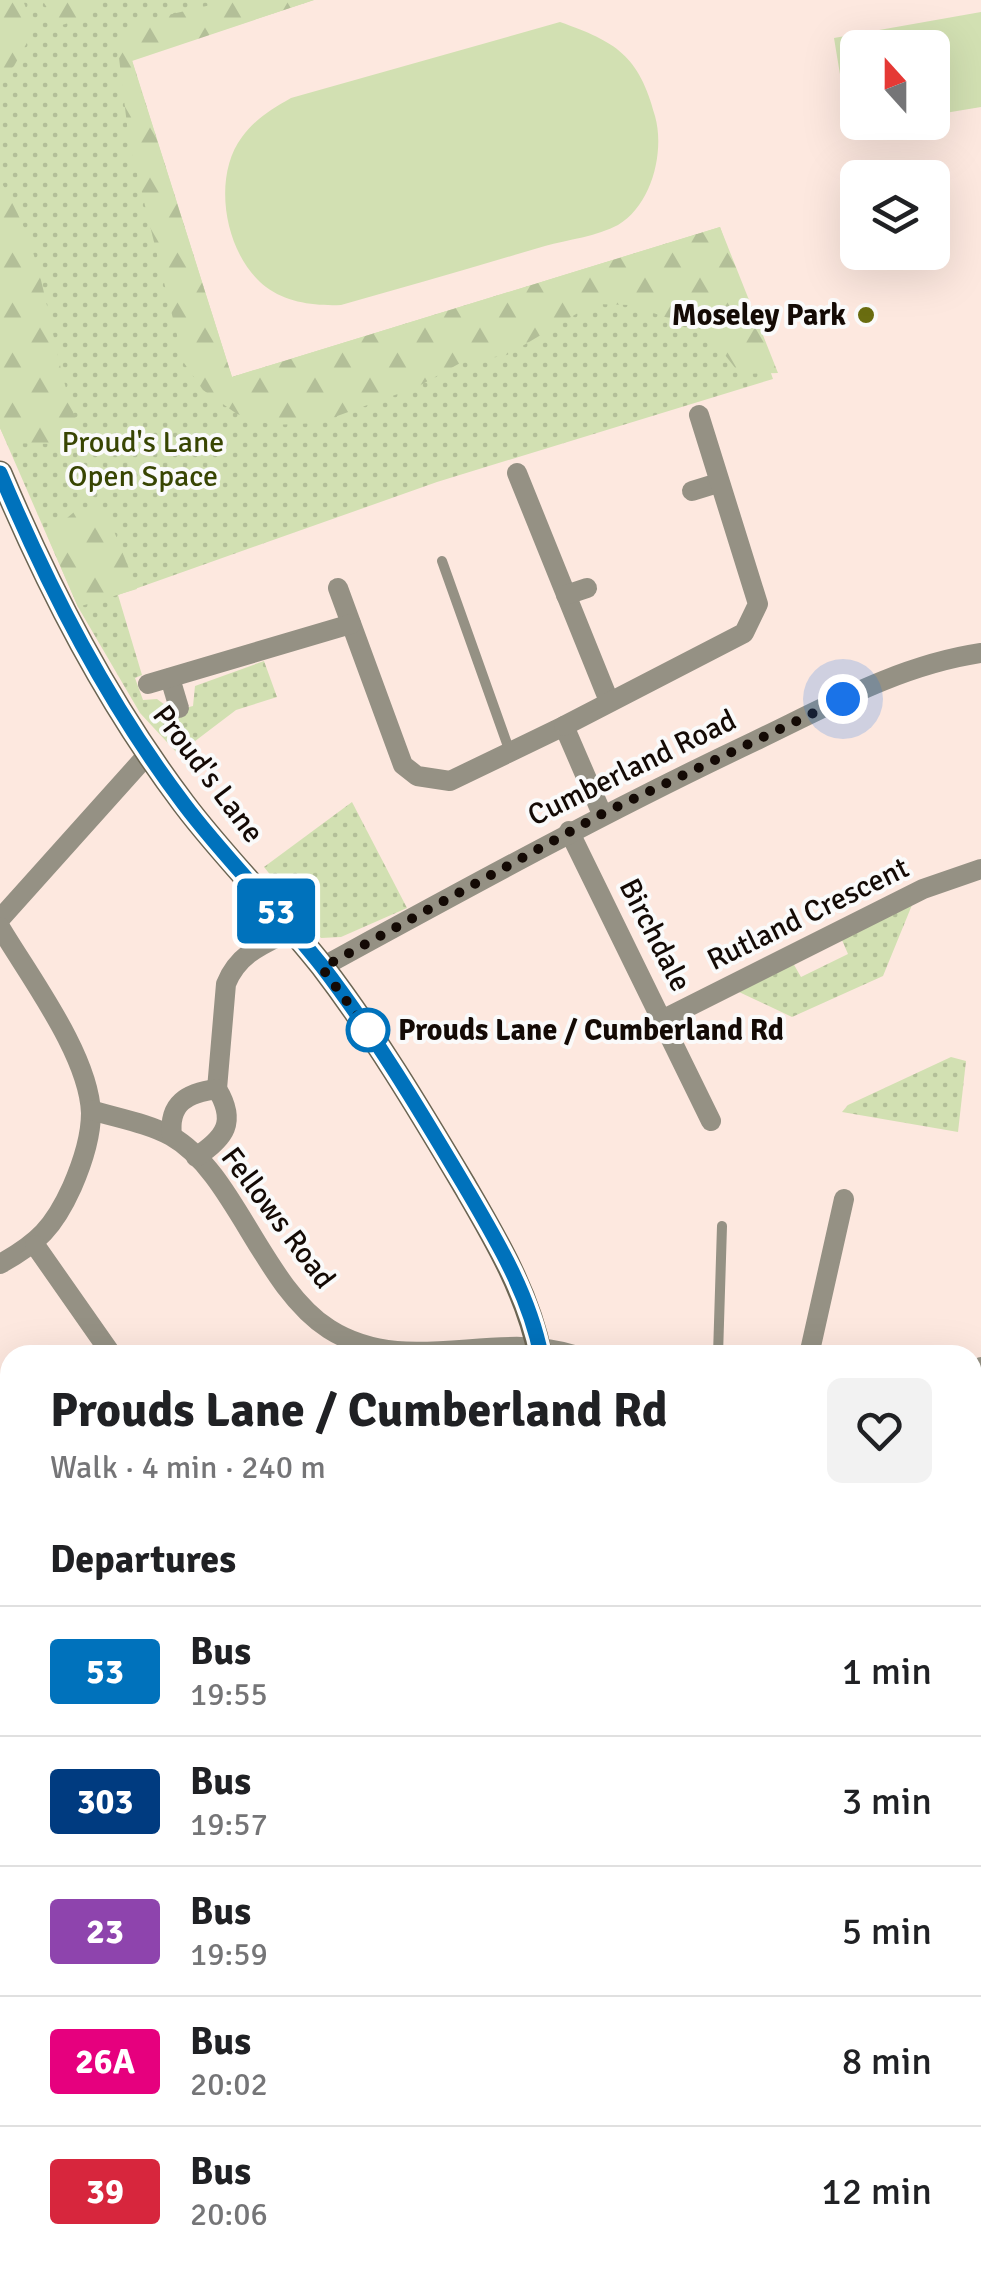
<!DOCTYPE html>
<meta charset="utf-8">
<style>
:root{--surface:#fff;--page:#f2f2f2;--text:#202124;--muted:#757577;--line:#e0e0e0}
body{margin:0;font-family:Signika,sans-serif;background:var(--page);color:var(--text);height:100vh;display:flex;flex-direction:column;font-size:38px;white-space:nowrap}
*{box-sizing:border-box;margin:0}
p{font-size:32px;color:var(--muted)}
.icon{flex:none;width:55px;height:55px;fill:none;stroke:currentColor;stroke-width:2;stroke-linecap:round;stroke-linejoin:round}
.map{position:relative;flex:1;overflow:hidden}
.side{position:absolute;left:0px;top:1345px;width:982px;height:932px;display:flex;flex-direction:column;background:var(--surface);border-radius:30px 30px 0 0;box-shadow:0 10px 40px #0002}
.side>*{flex:none}
.badge{padding:0 20px;border-radius:8px;font-size:35px;line-height:65px}
.needle{width:65px;rotate:339deg}
.buttons{position:absolute;left:840px;top:30px;display:grid;gap:20px}
.buttons a{display:grid;place-items:center;width:110px;height:110px;border-radius:15px;background:var(--surface);box-shadow:0 10px 40px #0002;font-size:50px}
.you{position:absolute;width:50px;height:50px;margin:-25px;border:8px solid #fff;border-radius:50%;background:#1a73e8;box-shadow:0 0 0 15px #1a73e833}
.map>.badge{position:absolute;translate:-50% -50%;box-shadow:0 0 0 5px #fff}
h2{padding:0 50px;font-size:38px;line-height:90px}
.round{display:grid;place-items:center;flex:none;width:105px;height:105px;border-radius:15px;background:var(--page)}
.headline{display:flex;align-items:center;justify-content:space-between;height:170px;padding:0 50px}
h1{font-size:48px;font-weight:700;line-height:75px}
ul{padding:0;list-style:none}
li{display:flex;align-items:center;gap:30px;height:130px;padding:0 50px;border-top:2px solid var(--line)}
li div{flex:1}
li b{display:block;font-size:38px}
li em{font-style:normal}
li .badge{min-width:110px;font-weight:700;text-align:center}
.map>svg:first-child{display:block}
.grass{fill:url(#grass-dots)}
.forest{fill:url(#forest-firs)}
.pitch{fill:#d2e0b2}
.lines{fill:none;stroke-linecap:round;stroke-linejoin:round}
.lane{stroke:#959184;stroke-width:10}
.street{stroke:#959184;stroke-width:20}
.secondary{stroke:#6b6553;stroke-width:25}
.line-casing{stroke:#fff;stroke-width:22}
.line{stroke:#0072bc;stroke-width:15}
.walk{stroke:#140a05;stroke-width:10;stroke-dasharray:0 18}
.poi-dot{fill:#6a6d10;stroke:#fafafa;stroke-width:4}
.stop-dot{fill:#fff;stroke:#0072bc;stroke-width:5}
.labels{text-anchor:middle;dominant-baseline:central;stroke-width:8;stroke-linejoin:round;paint-order:stroke}
.poi-label{font-size:30px;font-weight:bold;fill:#140a05;stroke:#fafafa;text-anchor:end}
.park-label{font-size:30px;fill:#384502;stroke:#fafafa}
.street-label{font-size:30px;fill:#140a05;stroke:#fafafa}
.stop-label{font-size:30px;font-weight:bold;fill:#140a05;stroke:#fafafa;text-anchor:start}
</style>
<div class="map">
<svg width="981" height="2277" viewBox="0 0 981 2277">
<defs>
<pattern id="grass-dots" width="8" height="8" patternUnits="userSpaceOnUse" patternTransform="scale(2.5)"><rect width="8" height="8" fill="#d2e0b2"/><path d="M2 2h.1M6 6h.1" fill="none" stroke="#b3bf98" stroke-width="1.8" stroke-linecap="round"/></pattern>
<pattern id="forest-firs" width="22" height="20" patternUnits="userSpaceOnUse" patternTransform="scale(2.5)"><rect width="22" height="20" fill="#d2e0b2"/><path d="M5 1l3.5 6h-7zM16 11l3.5 6h-7z" fill="#b3bf98"/></pattern>
</defs>
<rect width="100%" height="100%" fill="#fde8df"/>
<g class="grass">
<path d="M0,0H314L132,60L232,377L720,227L773,379L437,482L118,595L142,675L135,678L143,700L157,699L173,711L193,706L195,686L264,661L277,697L236,710L178,754L140,713L78,607L0,428Z"/>
<path d="M352,802L407,908L341,937L321,938L264,867Z"/>
<path d="M912,905L883,976L792,1017L739,992L793,963L801,977L848,954L842,940Z"/>
<path d="M951,1057L966,1061L958,1132L842,1112L848,1105Z"/>
</g>
<g class="forest">
<path d="M0,0H23L34,30L14,66L0,79Z"/>
<path d="M42,0H103L90,16L59,26Z"/>
<path d="M232,0H314L132,61L232,377L720,227L778,373L740,374L706,331L630,305L593,304L507,355L462,362L417,387L318,423L272,425L237,414L203,390L184,363L129,141L117,41L138,22Z"/>
<path d="M0,179C9,198 20,216 27,235C50,296 54,361 77,422L55,444L7,443L0,428Z"/>
<path d="M80,507L106,511L137,589L78,607L47,535Z"/>
<path d="M981,1403V1555L973,1526V1408Z"/>
</g>
<g class="pitch">
<path d="M981,12V107L933,115L932,48H858V122L887,123L849,129L834,38Z"/>
<path d="M560,22C616,42 639,55 655,116C665,151 652,205 618,225C598,236 567,240 545,246C477,266 409,286 341,305C316,306 287,303 266,287C225,256 211,178 242,137C255,119 272,109 291,98Z"/>
</g>
<g class="lines">
<g class="lane">
<path d="M442,561L510,752"/>
<path d="M718,1355L722,1226"/>
</g>
<g class="street">
<path d="M517,473L609,701"/>
<path d="M692,491L718,483"/>
<path d="M338,588L403,765L417,776L450,781L564,726L602,814"/>
<path d="M566,595L587,588"/>
<path d="M170,678L179,708"/>
<path d="M148,684L351,624"/>
<path d="M564,726L744,633L758,604L699,415"/>
<path d="M569,831L711,1121"/>
<path d="M0,919L148,754"/>
<path d="M0,927C29,976 89,1055 91,1113C91,1139 82,1164 72,1187C54,1227 38,1243 0,1264"/>
<path d="M322,967C465,889 607,811 755,741C828,706 900,665 981,653"/>
<path d="M664,1019L923,889L981,869"/>
<path d="M217,1089L226,984C238,953 264,944 292,930"/>
<path d="M91,1110C117,1118 147,1123 171,1136C235,1172 262,1286 329,1329C406,1378 494,1329 574,1355"/>
<path d="M172,1136C168,1103 187,1093 217,1089C237,1122 225,1138 196,1157"/>
<path d="M35,1245L112,1355"/>
<path d="M809,1355L844,1199"/>
<path d="M972,1373L981,1367"/>
<path d="M972,1600L981,1626"/>
<path d="M0,1673L10,1671"/>
<path d="M972,1847L981,1844"/>
<path d="M0,1901L10,1895"/>
<path d="M972,2054L981,2051"/>
<path d="M0,2247L10,2250"/>
<path d="M81,2268L141,2277"/>
<path d="M616,2268V2277"/>
<path d="M309,2277L494,2268"/>
</g>
<g class="secondary">
<path d="M0,473C50,591 107,702 184,804C227,861 278,910 322,966C374,1034 419,1109 463,1183C494,1236 528,1293 540,1355"/>
<path d="M764,2268L771,2277"/>
</g>
</g>
<g class="lines">
<g class="line-casing">
<path id="line" d="M0,473C50,591 107,702 184,804C227,861 278,910 322,966C374,1034 419,1109 463,1183C494,1236 529,1293 541,1355"/>
</g>
<use href="#line" class="line"/>
<path class="walk" d="M368,1030L322,968L602,814L843,699"/>
</g>
<circle class="poi-dot" cx="866" cy="315" r="10"/>
<circle class="stop-dot" cx="368" cy="1030" r="20"/>
<g class="labels">
<g class="poi-label">
<text x="846" y="315">Moseley Park</text>
</g>
<g class="park-label">
<text x="143" y="442">Proud's Lane<tspan x="143" dy="34">Open Space</tspan></text>
</g>
<g class="street-label">
<text transform="translate(632 768) rotate(-26)">Cumberland Road</text>
<text transform="translate(208 774) rotate(53)">Proud's Lane</text>
<text transform="translate(808 914) rotate(-26)">Rutland Crescent</text>
<text transform="translate(655 935) rotate(63)">Birchdale</text>
<text transform="translate(278 1218) rotate(53)">Fellows Road</text>
</g>
<g class="stop-label">
<text x="398" y="1030">Prouds Lane / Cumberland Rd</text>
</g>
</g>
</svg>
<div class="buttons">
<a><svg class="needle" viewBox="-14 -14 28 28"><path d="M0-13l5 13h-10z" fill="#e53935"/><path d="M0 13l5-13h-10z" fill="#757577"/></svg></a>
<a><svg class="icon" aria-label="layers" viewBox="0 0 24 24"><path d="M12 4l9 5-9 5-9-5zM3 14l9 5 9-5"/></svg></a>
</div>
<div class="you" style="left:843px;top:699px"></div>
<b class="badge" style="left:276px;top:911px;background:#0072bc;color:#fff">53</b>
<section class="side">
<div class="headline"><div><h1>Prouds Lane / Cumberland Rd</h1><p>Walk · 4 min · 240 m</p></div><a class="round"><svg class="icon" aria-label="heart" viewBox="0 0 24 24"><path d="M12 20l-8-8c-3-5 5-10 8-4 3-6 11-1 8 4z"/></svg></a></div>
<h2>Departures</h2>
<ul>
<li><span class="badge" style="background:#0072bc;color:#fff">53</span><div><b>Bus</b><p>19:55</p></div><em>1 min</em></li>
<li><span class="badge" style="background:#003b80;color:#fff">303</span><div><b>Bus</b><p>19:57</p></div><em>3 min</em></li>
<li><span class="badge" style="background:#8e44ad;color:#fff">23</span><div><b>Bus</b><p>19:59</p></div><em>5 min</em></li>
<li><span class="badge" style="background:#e6007e;color:#fff">26A</span><div><b>Bus</b><p>20:02</p></div><em>8 min</em></li>
<li><span class="badge" style="background:#d7263d;color:#fff">39</span><div><b>Bus</b><p>20:06</p></div><em>12 min</em></li>
</ul>
</section>
</div>
